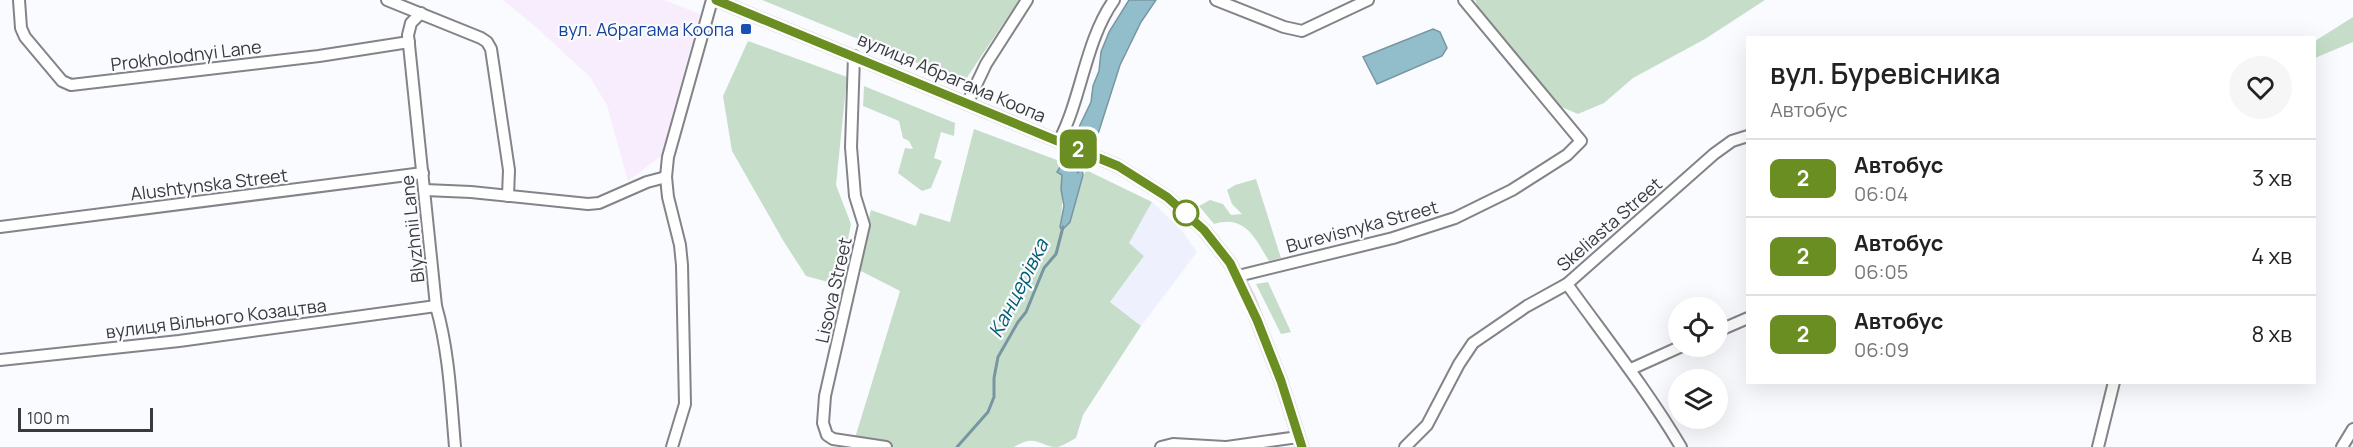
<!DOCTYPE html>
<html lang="uk">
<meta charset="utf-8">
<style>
:root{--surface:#fff;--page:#f6f6f6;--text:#222;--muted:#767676;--line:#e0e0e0}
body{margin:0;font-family:Manrope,sans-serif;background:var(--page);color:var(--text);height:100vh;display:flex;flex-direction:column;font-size:22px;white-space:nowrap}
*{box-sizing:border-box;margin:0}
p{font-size:20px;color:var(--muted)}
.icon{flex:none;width:33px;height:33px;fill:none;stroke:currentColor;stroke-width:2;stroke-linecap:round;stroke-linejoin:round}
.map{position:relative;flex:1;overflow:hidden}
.sheet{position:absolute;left:1746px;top:36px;width:570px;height:348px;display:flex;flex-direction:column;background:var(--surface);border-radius:0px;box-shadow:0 6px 24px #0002}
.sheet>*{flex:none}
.badge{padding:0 12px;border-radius:9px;font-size:21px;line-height:39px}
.fabs{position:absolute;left:1668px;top:297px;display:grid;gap:12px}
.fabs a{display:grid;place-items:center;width:60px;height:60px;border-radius:50%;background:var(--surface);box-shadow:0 6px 24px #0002;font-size:30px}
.scale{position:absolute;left:18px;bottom:15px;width:135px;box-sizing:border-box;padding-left:6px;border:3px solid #3a3a3c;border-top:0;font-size:16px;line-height:21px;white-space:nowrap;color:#3a3a3c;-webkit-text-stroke:4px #fafbfe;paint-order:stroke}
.map>.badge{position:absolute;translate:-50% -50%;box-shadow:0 0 0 3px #fff}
.round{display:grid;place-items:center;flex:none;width:63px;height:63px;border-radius:32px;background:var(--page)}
.overview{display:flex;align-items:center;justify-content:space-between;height:102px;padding:0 24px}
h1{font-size:28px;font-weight:600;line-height:45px}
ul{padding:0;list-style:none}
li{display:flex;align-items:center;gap:18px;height:78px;padding:0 24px;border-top:2px solid var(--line)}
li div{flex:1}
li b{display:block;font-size:22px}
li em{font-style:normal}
li .badge{min-width:66px;font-weight:700;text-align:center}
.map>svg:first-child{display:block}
.built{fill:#eff0fd}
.industrial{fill:#f7edfd}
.green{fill:#c6dec9}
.water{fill:#92becc;stroke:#7896a1;stroke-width:1.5}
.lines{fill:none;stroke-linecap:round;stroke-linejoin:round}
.stream{stroke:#7896a1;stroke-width:3}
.minor-casing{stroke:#838488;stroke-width:14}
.major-casing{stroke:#d8d8d8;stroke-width:15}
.minor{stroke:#fff;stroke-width:10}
.major{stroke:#cdbf8c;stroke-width:12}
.line-casing{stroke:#fff;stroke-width:14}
.line{stroke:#6b8e23;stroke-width:9}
.transit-dot{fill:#1a4fb4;stroke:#fafbfe;stroke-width:2}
.stop-dot{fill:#fff;stroke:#6b8e23;stroke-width:3}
.labels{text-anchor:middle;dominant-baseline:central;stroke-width:4.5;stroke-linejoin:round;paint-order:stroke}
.transit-label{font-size:18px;fill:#164399;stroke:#fafbfe;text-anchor:end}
.street-label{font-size:18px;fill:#3a3a3c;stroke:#fafbfe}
.water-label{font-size:20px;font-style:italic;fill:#005d72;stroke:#fafbfe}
</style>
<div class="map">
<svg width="2353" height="447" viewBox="0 0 2353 447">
<rect width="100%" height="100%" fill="#fafbfe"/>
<path class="built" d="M1152,202L1182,231L1197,252L1141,326L1110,302L1144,256L1129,243Z"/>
<path class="industrial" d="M503,0H664L700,14L661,156L628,181L607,105L590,77L536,27Z"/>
<g class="green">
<path d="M762,0H1019L964,82Z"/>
<path d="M1475,0H1765L1705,39L1633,78L1604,103L1578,114L1547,101L1482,16Z"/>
<path d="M2353,17V42L2315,58V41Z"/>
<path d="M748,41L847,77L836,185L851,224L839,285L806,276L784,242L732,151L723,96Z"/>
<path d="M864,86L955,123L954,136L941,132L934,158L942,161L931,188L922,191L898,173L905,148L913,149L909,141L903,138L899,121L863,106Z"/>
<path d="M974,129L1065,163C1062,184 1063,205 1060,227L1070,222L1079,185L1086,170L1152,202L1129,243L1144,256L1110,302L1141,326L1083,415L1076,438C1070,441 1063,446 1057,447C1039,447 1037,433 1014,447H892L890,445L855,438L900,291L857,269L871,210L916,226L920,213L950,222Z"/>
<path d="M1256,179L1281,258L1269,261C1255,238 1245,214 1214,224L1199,206L1210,200L1223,204L1231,215L1242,214L1232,204L1227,190L1235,185Z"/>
<path d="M1268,282L1291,332L1281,334L1256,284Z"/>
</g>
<g class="water">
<path d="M1129,0H1156L1141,22L1120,65L1098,134L1079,127L1091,102L1093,86L1099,71L1101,52L1109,32Z"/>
<path d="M1433,29L1440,32L1447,48L1442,56L1377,84L1363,57Z"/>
<path d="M1065,163L1082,169L1083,175L1070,222L1062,230L1060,227L1064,206L1061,189L1062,175L1057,172L1062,164Z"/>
</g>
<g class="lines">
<g class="stream">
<path d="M1086,149L1093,130"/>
<path d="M1078,172L1084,155"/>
<path d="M957,447L988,412L994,397V378L998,357L1018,322L1026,312L1044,268L1056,254L1063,227"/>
</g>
<g class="minor-casing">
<g id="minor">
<path d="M19,0L21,28L25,37L62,81L71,85L319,56L409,42"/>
<path d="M387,0L481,38L487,42L491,49L509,170L508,196"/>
<path d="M1216,0L1284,27L1302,31L1368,0"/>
<path d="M421,13L411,23L408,35L436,306C449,351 451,400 455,447"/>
<path d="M854,56L851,147L855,196L864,225L825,396L823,423L827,435L833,439L886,447"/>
<path d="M967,104L986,64L1027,0"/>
<path d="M1059,141C1082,97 1085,41 1114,0"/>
<path d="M425,190L471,192L588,204L599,203L647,182L666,177"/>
<path d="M0,227L423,173"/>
<path d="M1238,276L1393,238L1455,218L1512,190L1567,155L1581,141L1464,0"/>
<path d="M1567,284C1606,338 1647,390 1681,447"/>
<path d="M1718,331L1748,318"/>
<path d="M0,360L179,341L436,306"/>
<path d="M1631,369L1682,346"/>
<path d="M672,447L685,404L682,265L680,245L668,197L666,177L668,157L712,0"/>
<path d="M1161,447L1173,444L1225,447"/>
<path d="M1227,447L1298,437"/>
<path d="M1405,447L1427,425L1459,364L1473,343L1527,306L1567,284L1714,154L1732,141L1748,136"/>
<path d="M2098,447L2114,382"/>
<path d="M2342,447L2353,429"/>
</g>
</g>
<g class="major-casing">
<path id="major" d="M716,0L1118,166L1167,197L1204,230L1230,263L1249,300L1281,381L1302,447"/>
</g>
<use href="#minor" class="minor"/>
<use href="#major" class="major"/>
</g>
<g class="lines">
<g class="line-casing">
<path id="line" d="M716,0L1118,166L1167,197L1204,230L1230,263L1257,320L1281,381L1302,447"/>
</g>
<use href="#line" class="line"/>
</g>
<rect class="transit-dot" x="740" y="23" width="12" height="12" rx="3"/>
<circle class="stop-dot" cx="1186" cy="213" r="12"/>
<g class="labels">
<g class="transit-label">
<text x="734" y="29">вул. Абрагама Коопа</text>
</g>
<g class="street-label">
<text transform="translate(186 55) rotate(-7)">Prokholodnyi Lane</text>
<text transform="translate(952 77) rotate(23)">вулиця Абрагама Коопа</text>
<text transform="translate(209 184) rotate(-7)">Alushtynska Street</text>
<text transform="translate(1609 224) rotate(-41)">Skeliasta Street</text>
<text transform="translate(1362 226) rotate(-15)">Burevisnyka Street</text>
<text transform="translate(412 229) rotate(-96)">Blyzhnii Lane</text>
<text transform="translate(833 290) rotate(-77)">Lisova Street</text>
<text transform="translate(216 318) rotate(-7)">вулиця Вільного Козацтва</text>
</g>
<g class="water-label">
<text transform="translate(1018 288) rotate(-63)">Канцерівка</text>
</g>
</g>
</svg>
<div class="fabs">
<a><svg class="icon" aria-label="locate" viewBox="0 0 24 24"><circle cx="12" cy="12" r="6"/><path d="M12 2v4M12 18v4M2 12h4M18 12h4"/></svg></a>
<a><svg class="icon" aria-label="layers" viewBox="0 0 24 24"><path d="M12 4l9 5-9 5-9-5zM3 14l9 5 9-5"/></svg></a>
</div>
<div class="scale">100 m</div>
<b class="badge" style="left:1078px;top:149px;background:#6b8e23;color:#fff">2</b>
<section class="sheet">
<div class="overview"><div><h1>вул. Буревісника</h1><p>Автобус</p></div><a class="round"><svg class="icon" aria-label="heart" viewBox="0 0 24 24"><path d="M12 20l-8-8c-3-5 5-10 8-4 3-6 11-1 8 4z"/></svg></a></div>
<ul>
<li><span class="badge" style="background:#6b8e23;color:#fff">2</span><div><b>Автобус</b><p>06:04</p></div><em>3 хв</em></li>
<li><span class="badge" style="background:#6b8e23;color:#fff">2</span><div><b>Автобус</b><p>06:05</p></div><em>4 хв</em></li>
<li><span class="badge" style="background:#6b8e23;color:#fff">2</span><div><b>Автобус</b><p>06:09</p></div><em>8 хв</em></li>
</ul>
</section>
</div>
